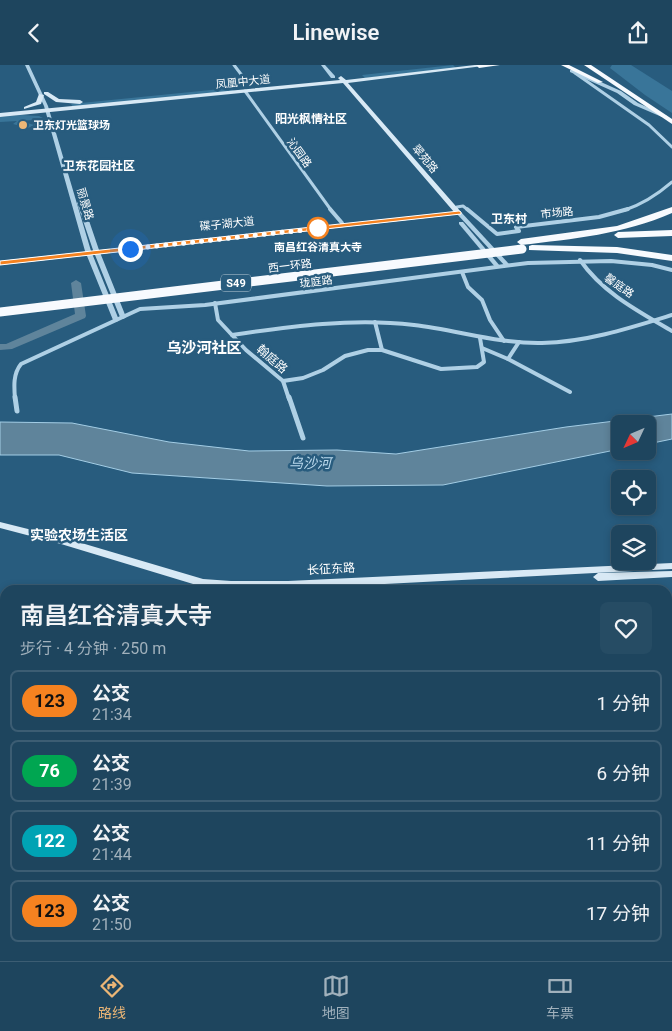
<!DOCTYPE html>
<html lang="zh">
<meta charset="utf-8">
<style>
:root{--surface:#1e455e;--page:#264c64;--text:#f1f3f6;--muted:#a1b1bc;--line:#3c5d73;--accent:#ecb676}
body{margin:0;font-family:Roboto,"Noto Sans SC",sans-serif;background:var(--page);color:var(--text);height:100vh;display:flex;flex-direction:column;font-size:19px;white-space:nowrap}
*{box-sizing:border-box;margin:0}
p{font-size:16px;color:var(--muted)}
.icon{flex:none;width:28px;height:28px;fill:none;stroke:currentColor;stroke-width:2;stroke-linecap:round;stroke-linejoin:round}
.map{position:relative;flex:1;overflow:hidden}
.panel{position:absolute;left:0px;top:520px;width:672px;height:376px;display:flex;flex-direction:column;background:var(--surface);border-radius:15px 15px 0 0;box-shadow:0 2px 8px #0003,0 0 0 1px var(--line)}
.panel>*{flex:none}
.badge{padding:0 10px;border-radius:16px;font-size:18px;line-height:32px}
.needle{width:32px;rotate:226deg}
.fabs{position:absolute;left:611px;top:350px;display:grid;gap:10px}
.fabs a{display:grid;place-items:center;width:45px;height:45px;border-radius:8px;background:var(--surface);box-shadow:0 2px 8px #0003,0 0 0 1px var(--line);font-size:25px}
.you{position:absolute;width:25px;height:25px;margin:-12px;border:4px solid #fff;border-radius:50%;background:#1a73e8;box-shadow:0 0 0 8px #1a73e833}
.map>.badge{position:absolute;translate:-50% -50%;box-shadow:0 0 0 2px #fff}
.round{display:grid;place-items:center;flex:none;width:52px;height:52px;border-radius:8px;background:var(--page)}
.summary{display:flex;align-items:center;justify-content:space-between;height:85px;padding:0 20px}
h1{font-size:24px;font-weight:600;line-height:38px}
ul{padding:0;list-style:none}
li{display:flex;align-items:center;gap:15px;height:62px;margin:0 10px 8px;padding:0 10px;border:2px solid var(--line);border-radius:8px}
li div{flex:1}
li b{display:block;font-size:19px}
li em{font-style:normal}
li .badge{min-width:55px;font-weight:700;text-align:center}
header{display:flex;justify-content:space-between;align-items:center;height:65px;padding:0 20px;background:var(--surface);font-size:22px;font-weight:600}
.menu{display:flex;justify-content:space-around;align-items:center;height:70px;border-top:1px solid var(--line);background:var(--surface);font-size:14px;color:var(--muted)}
.menu a{display:grid;justify-items:center;gap:2px}
.menu .active{color:var(--accent)}
.map>svg:first-child{display:block}
.green{fill:#397599}
.water{fill:#5f849b;stroke:#a3cde5}
.lines{fill:none;stroke-linecap:round;stroke-linejoin:round}
.river{fill:#5f849b;fill-rule:evenodd}
.minor-far3{stroke:#afd0e5;stroke-width:3}
.minor-far2{stroke:#afd0e5;stroke-width:4}
.minor-far1{stroke:#afd0e5;stroke-width:5}
.minor{stroke:#afd0e5;stroke-width:6}
.tertiary{fill:#afd0e5;fill-rule:evenodd}
.secondary{fill:#d8e9f5;fill-rule:evenodd}
.trunk{fill:#f7fafe;fill-rule:evenodd}
.trunk-bridge{stroke:#f7fafe;stroke-width:9}
.line{fill:#f58220;stroke:#fff}
.walk{stroke:#fff;stroke-width:5;stroke-dasharray:0 9}
.poi-dot{fill:#ecb676;stroke:#285c7e;stroke-width:2}
.stop-dot{fill:#fff;stroke:#f58220;stroke-width:2.5}
.labels{text-anchor:middle;dominant-baseline:central;stroke-width:5;stroke-linejoin:round;paint-order:stroke}
.far-street-label{font-size:11px;fill:#fff;stroke:#285c7e}
.far-poi-label{font-size:11px;font-weight:bold;fill:#fff;stroke:#285c7e;text-anchor:start}
.far-stop-label{font-size:11px;font-weight:bold;fill:#fff;stroke:#285c7e}
.shield{fill:#285c7e;stroke:#beced8;stroke-width:1}
.shield-label{font-size:11px;font-weight:bold;fill:#fff}
.far-quarter-label{font-size:12px;font-weight:bold;fill:#fff;stroke:#285c7e}
.street-label{font-size:12px;fill:#fff;stroke:#285c7e}
.water-label{font-size:14px;font-style:italic;fill:#bad9ec;stroke:#285c7e}
.neighbourhood-label{font-size:14px;font-weight:bold;fill:#fff;stroke:#285c7e}
.quarter-label{font-size:15px;font-weight:bold;fill:#fff;stroke:#285c7e}
</style>
<header><svg class="icon" aria-label="back" viewBox="0 0 24 24"><path d="M15 5l-7 7 7 7"/></svg>Linewise<svg class="icon" aria-label="share" viewBox="0 0 24 24"><path d="M12 15V3M7 8l5-5 5 5M5 13v7h14v-7"/></svg></header>
<div class="map">
<svg width="672" height="896" viewBox="0 0 672 896">
<rect width="100%" height="100%" fill="#285c7e"/>
<g class="green">
<path d="M453,0L456,3L365,13L362,10Z"/>
<path d="M612,0H631L672,26V48L645,30L610,3Z"/>
<path d="M231,23L234,26L73,42L71,39Z"/>
<path d="M22,50L39,51L45,54L21,56L34,60L33,56L47,55L51,66L36,64L34,60L28,63L13,59L17,56L0,57V52Z"/>
<path d="M0,843L5,846V891H104L114,896H0Z"/>
<path d="M138,891H314L312,896H128Z"/>
</g>
<path class="water" d="M672,349V374L648,379V359H620V384L443,420L327,421L132,408L59,390H0V357L72,358L169,377L249,386L337,385L396,389L566,362Z"/>
<g class="lines">
<path class="river" d="M76,215L81,218L86,251L85,253L12,284L0,285V279H6L75,249L71,218Z"/>
<g class="minor-far3">
<path d="M234,0L250,21"/>
<path d="M575,8L649,60L672,82"/>
<path d="M245,26L331,145"/>
<path d="M456,145L457,142L463,141L468,145"/>
<path d="M625,145C643,139 657,130 672,117"/>
</g>
<g class="minor-far2">
<path d="M330,144L342,158"/>
<path d="M467,144L497,169L519,166L516,162L599,152L628,144"/>
<path d="M580,195C603,228 638,246 672,266"/>
<path d="M462,207L468,222L482,235L490,255L504,276"/>
<path d="M215,238L218,255L246,285L283,316L289,334"/>
<path d="M375,257L382,285"/>
<path d="M232,270C292,261 353,253 414,260C457,265 499,279 542,278C587,277 630,263 672,250"/>
<path d="M482,283L508,294L570,327"/>
<path d="M508,294L519,277"/>
<path d="M283,316L303,313L323,305L345,291L368,285H382L441,304L477,302L484,297L480,273"/>
<path d="M15,334C14,321 13,309 21,299L140,244L205,240L528,198L611,196L652,200L672,205"/>
</g>
<g class="minor-far1">
<path d="M15,332L17,346"/>
<path d="M289,332L303,373"/>
</g>
<g class="minor">
<path d="M0,767L5,763"/>
<path d="M668,786L672,787"/>
</g>
<g class="tertiary">
<path d="M25,0H29L48,41L91,186L119,255L118,256L116,257L113,255L85,186L44,41Z"/>
<path d="M321,0H325L335,11V13H331Z"/>
<path d="M570,5H574L621,26L638,38L667,51L662,52L634,40L617,28L570,7Z"/>
<path d="M78,137L83,138L99,185L126,252L125,253L123,254L120,252L93,185L77,138Z"/>
<path d="M457,147H461L509,199V201H505L457,149Z"/>
<path d="M459,157H463L500,201V203H496L459,159Z"/>
</g>
<g class="secondary">
<path d="M475,0H491L348,18L461,147V149L0,200V196L454,147L343,18L0,52V48L340,15L338,13L341,11L346,15Z"/>
<path d="M44,27H48L59,34L80,35L83,37L80,39L56,37L44,29Z"/>
<path d="M39,29L44,30L41,39L24,44V42L36,37Z"/>
<path d="M0,457L68,474L203,514L231,516H288L672,498V504L288,524H231L203,522L61,479L0,463Z"/>
<path d="M672,506V512L598,516L593,512L598,508Z"/>
</g>
<g class="trunk">
<path d="M476,0H500L479,3Z"/>
<path d="M561,0H569L603,17L598,18Z"/>
<path d="M584,0H591L672,54V59Z"/>
<path d="M672,142V148C624,169 573,174 521,180L517,177L521,174L617,161Z"/>
<path d="M672,165V171L618,173L614,170L618,167Z"/>
<path d="M532,180L617,182L672,190V196L617,188L529,185V181Z"/>
</g>
<path class="trunk-bridge" d="M0,247L522,184"/>
</g>
<path class="line" d="M459,146L461,147V149L0,200V196Z"/>
<g class="lines">
<path class="walk" d="M130,184L322,163H318"/>
</g>
<circle class="poi-dot" cx="23" cy="60" r="5"/>
<circle class="stop-dot" cx="318" cy="163" r="10"/>
<g class="labels">
<g class="far-street-label">
<text transform="translate(243 17) rotate(-6)">凤凰中大道</text>
<text transform="translate(299 88) rotate(54)">沁园路</text>
<text transform="translate(425 94) rotate(50)">翠苑路</text>
<text transform="translate(85 139) rotate(74)">丽景路</text>
<text transform="translate(557 148) rotate(-6)">市场路</text>
<text transform="translate(227 159) rotate(-6)">碟子湖大道</text>
<text transform="translate(290 201) rotate(-7)">西一环路</text>
<text transform="translate(316 217) rotate(-7)">珑庭路</text>
<text transform="translate(619 221) rotate(35)">馨庭路</text>
</g>
<g class="far-poi-label">
<text x="33" y="60">卫东灯光篮球场</text>
</g>
<g class="far-stop-label">
<text x="318" y="182">南昌红谷清真大寺</text>
</g>
<rect class="shield" x="221" y="209.5" width="30" height="17" rx="4"/>
<g class="shield-label">
<text x="236" y="218">S49</text>
</g>
<g class="far-quarter-label">
<text x="311" y="54">阳光枫情社区</text>
<text x="99" y="101">卫东花园社区</text>
<text x="509" y="154">卫东村</text>
</g>
<g class="street-label">
<text transform="translate(272 294) rotate(41)">翰庭路</text>
<text transform="translate(331 504) rotate(-3)">长征东路</text>
</g>
<g class="water-label">
<text x="310" y="398">乌沙河</text>
</g>
<g class="neighbourhood-label">
<text x="79" y="470">实验农场生活区</text>
</g>
<g class="quarter-label">
<text x="204" y="283">乌沙河社区</text>
</g>
</g>
</svg>
<div class="fabs">
<a><svg class="needle" viewBox="-14 -14 28 28"><path d="M0-13l5 13h-10z" fill="#e53935"/><path d="M0 13l5-13h-10z" fill="#a1b1bc"/></svg></a>
<a><svg class="icon" aria-label="locate" viewBox="0 0 24 24"><circle cx="12" cy="12" r="6"/><path d="M12 2v4M12 18v4M2 12h4M18 12h4"/></svg></a>
<a><svg class="icon" aria-label="layers" viewBox="0 0 24 24"><path d="M12 4l9 5-9 5-9-5zM3 14l9 5 9-5"/></svg></a>
</div>
<div class="you" style="left:130px;top:184px"></div>
<section class="panel">
<div class="summary"><div><h1>南昌红谷清真大寺</h1><p>步行 · 4 分钟 · 250 m</p></div><a class="round"><svg class="icon" aria-label="heart" viewBox="0 0 24 24"><path d="M12 20l-8-8c-3-5 5-10 8-4 3-6 11-1 8 4z"/></svg></a></div>
<ul>
<li><span class="badge" style="background:#f58220;color:#111">123</span><div><b>公交</b><p>21:34</p></div><em>1 分钟</em></li>
<li><span class="badge" style="background:#00a651;color:#fff">76</span><div><b>公交</b><p>21:39</p></div><em>6 分钟</em></li>
<li><span class="badge" style="background:#00a3b4;color:#fff">122</span><div><b>公交</b><p>21:44</p></div><em>11 分钟</em></li>
<li><span class="badge" style="background:#f58220;color:#111">123</span><div><b>公交</b><p>21:50</p></div><em>17 分钟</em></li>
</ul>
</section>
</div>
<nav class="menu">
<a class="active"><svg class="icon" aria-label="directions" viewBox="0 0 24 24"><path d="M12 3l9 9-9 9-9-9zM9 14v-3h6M13 9l2 2-2 2"/></svg>路线</a>
<a><svg class="icon" aria-label="map" viewBox="0 0 24 24"><path d="M3 6l6-2 6 2 6-2v14l-6 2-6-2-6 2zM9 4v14M15 6v14"/></svg>地图</a>
<a><svg class="icon" aria-label="tickets" viewBox="0 0 24 24"><path d="M3 7h18v10H3zM15 7v10"/></svg>车票</a>
</nav>
